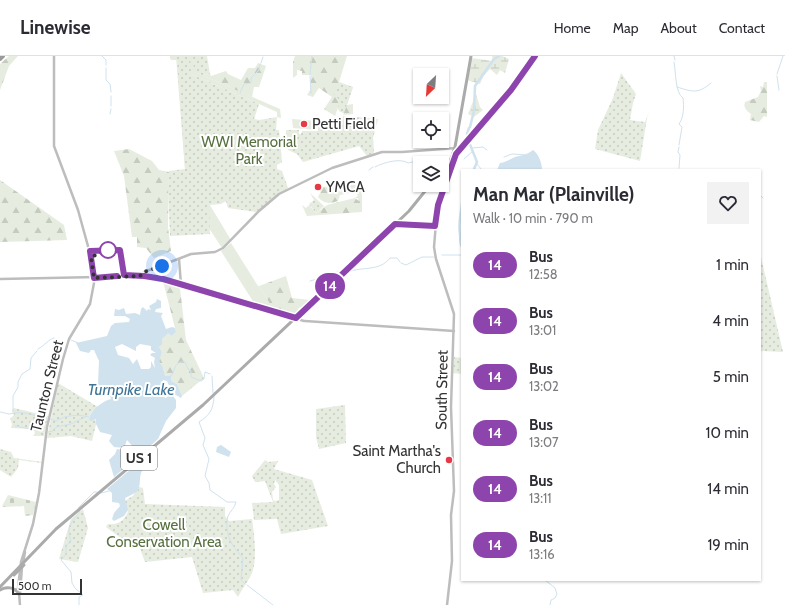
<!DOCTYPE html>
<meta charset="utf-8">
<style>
:root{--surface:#fff;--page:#f2f2f3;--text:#2b2b33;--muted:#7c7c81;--line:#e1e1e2}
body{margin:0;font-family:Cabin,sans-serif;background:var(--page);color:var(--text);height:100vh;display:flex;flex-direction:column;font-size:15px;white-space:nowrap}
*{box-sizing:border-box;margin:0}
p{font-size:13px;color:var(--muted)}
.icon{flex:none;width:22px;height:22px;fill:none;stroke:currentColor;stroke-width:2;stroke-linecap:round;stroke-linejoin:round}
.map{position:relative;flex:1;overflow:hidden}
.side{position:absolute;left:461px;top:113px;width:300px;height:412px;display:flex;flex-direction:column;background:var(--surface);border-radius:0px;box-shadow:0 1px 3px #0004}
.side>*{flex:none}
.badge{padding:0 8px;border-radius:13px;font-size:14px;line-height:26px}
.needle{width:26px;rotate:205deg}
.buttons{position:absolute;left:413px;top:12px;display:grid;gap:8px}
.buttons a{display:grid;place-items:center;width:36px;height:36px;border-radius:0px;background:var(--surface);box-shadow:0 1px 3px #0004;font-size:20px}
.scale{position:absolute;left:12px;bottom:10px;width:70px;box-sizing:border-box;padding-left:4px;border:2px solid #333;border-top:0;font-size:11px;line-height:14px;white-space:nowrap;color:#333;-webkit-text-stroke:3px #fff;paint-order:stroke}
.you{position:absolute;width:20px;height:20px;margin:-10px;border:3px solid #fff;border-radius:50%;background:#1a73e8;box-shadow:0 0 0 6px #1a73e833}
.map>.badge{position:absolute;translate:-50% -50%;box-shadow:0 0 0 2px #fff}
.round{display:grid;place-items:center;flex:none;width:42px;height:42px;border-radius:0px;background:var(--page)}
.summary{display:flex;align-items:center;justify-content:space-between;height:68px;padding:0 12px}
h1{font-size:19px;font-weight:800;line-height:30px}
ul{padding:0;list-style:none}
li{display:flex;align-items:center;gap:12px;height:56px;padding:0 12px}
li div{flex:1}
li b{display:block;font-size:15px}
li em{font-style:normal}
li .badge{min-width:44px;font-weight:700;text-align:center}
header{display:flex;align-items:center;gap:24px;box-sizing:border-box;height:56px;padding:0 20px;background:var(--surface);border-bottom:1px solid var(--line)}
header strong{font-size:19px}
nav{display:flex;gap:22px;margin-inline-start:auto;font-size:14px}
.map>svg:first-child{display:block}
.grass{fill:#e6ecdf}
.forest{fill:url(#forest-firs)}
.wetland{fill:url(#wetland-marsh)}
.cemetery{fill:url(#cemetery-stones)}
.park{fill:url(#park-dots);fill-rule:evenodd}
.water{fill:#cfe2ee;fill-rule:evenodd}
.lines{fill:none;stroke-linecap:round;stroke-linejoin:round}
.stream{stroke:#cfe2ee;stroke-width:1}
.river{stroke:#cfe2ee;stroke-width:2.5}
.secondary{stroke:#bdbdbd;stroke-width:2.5}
.primary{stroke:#ababab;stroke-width:3}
.highway{stroke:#9a9a9a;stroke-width:4}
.line-casing{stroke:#fff;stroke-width:9}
.line{stroke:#8e44ad;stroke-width:6}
.walk{stroke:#333;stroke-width:4;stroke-dasharray:0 7.2}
.poi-dot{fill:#e63946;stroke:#fff;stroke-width:1.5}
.stop-dot{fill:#fff;stroke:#8e44ad;stroke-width:2}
.labels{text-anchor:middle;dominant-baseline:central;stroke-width:4;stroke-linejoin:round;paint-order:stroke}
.shield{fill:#fff;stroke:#707070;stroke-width:1}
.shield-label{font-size:14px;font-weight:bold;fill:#333}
.poi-label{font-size:15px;fill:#333;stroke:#fff;text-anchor:start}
.park-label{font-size:15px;fill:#56703f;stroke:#fff}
.street-label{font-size:15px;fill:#333;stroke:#fff}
.water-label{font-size:16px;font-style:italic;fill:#3f7597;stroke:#fff}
</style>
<header>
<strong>Linewise</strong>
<nav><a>Home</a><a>Map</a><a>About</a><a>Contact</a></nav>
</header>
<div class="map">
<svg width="785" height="549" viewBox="0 0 785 549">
<defs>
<pattern id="forest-firs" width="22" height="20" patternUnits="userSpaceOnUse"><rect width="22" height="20" fill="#e6ecdf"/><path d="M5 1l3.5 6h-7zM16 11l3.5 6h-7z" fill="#c6cbc0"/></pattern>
<pattern id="wetland-marsh" width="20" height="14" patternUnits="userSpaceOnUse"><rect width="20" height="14" fill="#e6ecdf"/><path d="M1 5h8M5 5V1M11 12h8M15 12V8" fill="none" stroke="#c6cbc0"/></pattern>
<pattern id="cemetery-stones" width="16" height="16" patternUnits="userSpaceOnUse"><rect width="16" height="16" fill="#e6ecdf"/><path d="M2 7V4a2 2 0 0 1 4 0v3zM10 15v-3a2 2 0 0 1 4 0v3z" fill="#c6cbc0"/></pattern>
<pattern id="park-dots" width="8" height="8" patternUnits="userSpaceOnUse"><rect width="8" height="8" fill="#e6ecdf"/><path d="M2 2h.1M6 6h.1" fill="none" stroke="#c6cbc0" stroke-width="1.8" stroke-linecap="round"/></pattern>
</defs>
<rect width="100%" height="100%" fill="#fff"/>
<g class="grass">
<path d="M176,0H193L195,16L280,53L281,62L277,61V56L191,18L202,136L231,184L222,192L187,139Z"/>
<path d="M292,63L317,65L316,74L293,72Z"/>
<path d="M231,187L258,230H259L275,256L256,250L221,195Z"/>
</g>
<g class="forest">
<path d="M9,0H18L9,10L0,34V8Z"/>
<path d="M295,0H347L339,26L353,31L347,49L353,48V58L343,59L344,57L339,55L338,52L335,60L324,53L332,41L319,32L313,41L307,39L310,34L311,19H302V15L297,14V19L293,22V6Z"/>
<path d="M258,7L266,10L259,31H254L252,41L202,19L210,18L211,20L226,15L228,18L241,24L248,12H255Z"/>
<path d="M764,26H767V61L764,60L759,66L750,64L751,58C747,55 743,52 745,46L758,41L761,35L760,30L763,31Z"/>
<path d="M129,93L152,105L159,114L169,116L168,171L171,195L154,202L146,192L137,191V181H132L124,120L114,95Z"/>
<path d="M0,124L64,169L67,184L0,186Z"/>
<path d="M362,128V156L307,160L302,149L306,152L309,149L316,157L327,149L355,142L359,145L358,142H355L358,140L355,136L340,139L338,145C329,148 324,148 318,141L323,131Z"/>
<path d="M286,220L292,242L310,244L304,250L299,252L294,260L275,256L259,230Z"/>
<path d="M163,225L180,232L186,284L204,322L182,340L177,328L171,325L172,317L169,320H164L159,305L162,296L159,291L162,283L168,276L172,280L176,276Z"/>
</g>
<g class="wetland">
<path d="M492,0H502L509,3L505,17L500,14L497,19L490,13L484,19L480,28L467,24L471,2L493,5Z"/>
<path d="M476,38L480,51L483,54L474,61L468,58Z"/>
</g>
<path class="cemetery" d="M8,439L36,446L33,459L25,460L24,450L4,451L2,450Z"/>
<g class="park">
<path d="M170,0H190L191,18L259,48L254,63L259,64L277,61L276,74H279L282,106L277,109V113L282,115L288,132L256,156L228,152L226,145L221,148L209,149L210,178L170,180L168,130L169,115L185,113L177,4H171Z"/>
<path d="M193,0H207L210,18L202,19L194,16Z"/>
<path d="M621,17L636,38L633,47L630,64L645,66L649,56L647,62L640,105L595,93L598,74L613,42Z"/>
<path d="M339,27L353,31L344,57L339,55L338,42L334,40Z"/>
<path d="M343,60L378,63L373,82L374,97L367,100L359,90L303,106L297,98L288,94L286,74H299V78H301L302,75H318V64L342,69Z"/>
<path d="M310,137L324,150L316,157L309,148L314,144Z"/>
<path d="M760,197L783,296L760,295Z"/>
<path d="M454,301L462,302V318L453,317Z"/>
<path d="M58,327L98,351C94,354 89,357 89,364H97L92,385L71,380L47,382Z"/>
<path d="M345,349L346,387L319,393L316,381V353Z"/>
<path d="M14,352L48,360L44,380H33L35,378L34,373L11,372L12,368L10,363L14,359L12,354Z"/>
<path d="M0,393L11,396L14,402L42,406V407L19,404L18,412L11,421L0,414Z"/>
<path d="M265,404L268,406L278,405L274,413L312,424L328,470L281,478L277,463L254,464L252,447L273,446L265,425L255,426L252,420ZM275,424L279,429V444L275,445L273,444L272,436L276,431L274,428Z"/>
<path d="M139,431L143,432L145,448L225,451V460L229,465L252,463C254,477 258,506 251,519C247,527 242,533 238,541L233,534L203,537L192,501L145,506L136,482L125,485L106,471L108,468C118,469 124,465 128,456L125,445L134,439Z"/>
<path d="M83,453L88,472L78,506L59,503L71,463Z"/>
</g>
<g class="water">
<path d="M533,94C539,98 542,108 542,114H497L500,107C507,106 510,103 515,101C523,99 526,99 533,94Z"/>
<path d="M157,243L161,245V252L156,253L155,256L163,257L161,260L166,273L172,271L175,272L176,276L172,280L168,277L162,283V288L159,291L162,296L159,306L162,310L165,320H169L172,317L171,325L177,328L182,340L181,342L176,339L173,340L176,344V352L166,365L158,383L147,393H135L127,384L124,392L114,391L109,385L112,379L100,376L96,368V363L92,365L89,364C90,354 103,345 111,343L109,338L101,333L98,328L99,305L94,294H91L89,297L80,295L76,287L107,280L111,270L115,267L129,266L130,263L125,260H114L115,253L119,254L124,252L126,258L135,257L140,259L141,253L143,251L147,255L148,253L151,254L149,250L156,246ZM122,288L136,295V291L140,288L151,290V294L156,297H152L150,299L155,302L154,306L155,312L151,305V311L149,313H141L137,303L133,308L129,302L118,299L115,291ZM163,324L167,325L170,332L173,335L166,342L161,340L159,336Z"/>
<path d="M221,389L231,396L229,401L216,396L217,391Z"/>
<path d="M117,393L142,397L114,421L109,404L115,398Z"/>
<path d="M147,402C147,408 143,412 141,417C139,424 141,430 137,436L125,442L128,454L124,460L114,465L112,463L114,457L120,450L119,447L112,446V437L107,433L143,403Z"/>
</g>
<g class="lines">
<g class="stream">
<path d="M102,0L106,4V9"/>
<path d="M674,0L675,4"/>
<path d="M674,6C676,16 675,37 683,42C684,50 684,61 679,68L682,71L679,89"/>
<path d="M261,7L263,1"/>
<path d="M106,12V24L110,28L111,36"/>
<path d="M777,18L783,0"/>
<path d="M310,19L312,0"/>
<path d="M310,20L311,37"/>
<path d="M777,20L779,34"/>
<path d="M677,31C693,36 698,38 711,27"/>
<path d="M240,37L244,28L251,27V22L259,14L260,8"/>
<path d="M111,40V50"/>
<path d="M110,58L111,53"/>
<path d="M472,92L483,91L487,94"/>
<path d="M504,101L512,98L527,99"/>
<path d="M464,103L473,95"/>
<path d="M476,107L482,114"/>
<path d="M375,111C384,106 401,102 408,107L423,104L436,106H447"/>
<path d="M679,112L680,99L678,96L679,91"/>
<path d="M369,114L373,111"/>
<path d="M760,139L763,142"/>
<path d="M461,181L462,178"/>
<path d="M442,199H462"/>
<path d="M401,207L406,209L422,201H434"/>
<path d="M337,216H338"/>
<path d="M348,216C363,210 379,216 390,202H397L400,206"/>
<path d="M310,225L321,222L327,223L334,218"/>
<path d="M71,284L78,287"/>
<path d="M38,293C44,290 49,283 54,282"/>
<path d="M172,319C175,311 176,305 185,306L188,313L191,315V321L201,325L204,323L205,316L210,318"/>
<path d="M212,320L213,337"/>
<path d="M214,341C213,354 210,359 199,366L205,382L203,389L209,403L205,420L209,427L210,434L227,446H236C235,452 230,455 228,460C225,470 228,483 234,491"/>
<path d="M0,356C3,356 7,358 9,358C15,357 19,356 25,357C33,358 40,362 47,362"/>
<path d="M13,356V340L18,331V326L22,318L30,313L31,302L37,295"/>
<path d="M50,363L56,365C65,359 79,358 89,361"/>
<path d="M15,370L35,374"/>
<path d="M48,376L53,375L56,371L71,368L87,360"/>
<path d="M101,437L109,435"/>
<path d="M78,452L94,436H97"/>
<path d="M235,493L243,502L241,524L245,528"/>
<path d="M545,524L555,532L557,538L555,542L551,544L550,549"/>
<path d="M247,529L273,549"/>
<path d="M79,549V541L83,539L75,532L72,527L71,516L61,504L66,498V489L71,486C66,468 71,469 80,455"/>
</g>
<g class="river">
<path d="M470,71L474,55L475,30L494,3L499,0"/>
<path d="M468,82L467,78L469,72"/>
<path d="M469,86L477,106L474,113"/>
<path d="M462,147C461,159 458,167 460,178C461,183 459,186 462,191"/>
</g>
<g class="secondary">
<path d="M179,203L181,229"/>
<path d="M140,219L144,216L191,198L215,196L223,192L259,155L279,138L332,112L382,96H402L456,92L459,94"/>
<path d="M0,223L146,220L168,225L304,265"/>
<path d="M305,265L454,275"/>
<path d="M23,507L25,496"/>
<path d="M18,532L21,506L33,468L39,437L47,371L63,303L69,283L90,248L94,227L91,201L78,154L54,90V0"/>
<path d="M19,537L20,549"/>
<path d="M20,538L22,511"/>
<path d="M447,549L452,505L451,459L454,435L451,351L454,258L436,203L434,191L437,155L456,97L516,27L535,0"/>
</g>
<g class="primary">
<path d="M442,115L451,103L455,91L471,0"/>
<path d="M342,219L409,155L430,129"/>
<path d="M14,519L24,509"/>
<path d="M0,531L56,473L203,349L342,218"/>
<path d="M0,534C6,530 15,531 19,538"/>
<path d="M15,534H18L20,530"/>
</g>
<path class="highway" d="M0,3L3,0"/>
</g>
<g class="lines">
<g class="line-casing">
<path id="line" d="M117,220L94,222L90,195L120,194L124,219L144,220L163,223L296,262L395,168L435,170L438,149L456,98L511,34L535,0"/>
</g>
<use href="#line" class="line"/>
<path class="walk" d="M108,194L91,201L94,222L140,220L144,216L162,210"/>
</g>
<g class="poi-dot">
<circle cx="304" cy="68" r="4"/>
<circle cx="318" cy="131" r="4"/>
<circle cx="449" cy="404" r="4"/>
</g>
<circle class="stop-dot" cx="108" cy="194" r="8"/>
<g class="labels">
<rect class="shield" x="121" y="390" width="36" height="24" rx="3"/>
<g class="shield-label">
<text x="139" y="402">US 1</text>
</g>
<g class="poi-label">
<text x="312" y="68">Petti Field</text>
<text x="326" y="131">YMCA</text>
<text x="441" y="395" text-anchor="end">Saint Martha's<tspan x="441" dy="17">Church</tspan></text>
</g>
<g class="park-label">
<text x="249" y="86">WWI Memorial<tspan x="249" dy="17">Park</tspan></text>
<text x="164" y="469">Cowell<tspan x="164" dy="17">Conservation Area</tspan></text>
</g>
<g class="street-label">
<text transform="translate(47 330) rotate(-76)">Taunton Street</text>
<text transform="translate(442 334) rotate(-89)">South Street</text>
</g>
<g class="water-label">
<text x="131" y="333">Turnpike Lake</text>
</g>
</g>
</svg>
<div class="buttons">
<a><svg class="needle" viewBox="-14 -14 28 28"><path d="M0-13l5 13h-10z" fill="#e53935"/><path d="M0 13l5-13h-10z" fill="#7c7c81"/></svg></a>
<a><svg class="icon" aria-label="locate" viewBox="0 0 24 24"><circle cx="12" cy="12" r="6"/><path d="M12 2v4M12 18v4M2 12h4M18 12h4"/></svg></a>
<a><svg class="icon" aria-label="layers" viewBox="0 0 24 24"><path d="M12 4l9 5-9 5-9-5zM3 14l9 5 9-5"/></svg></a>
</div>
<div class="scale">500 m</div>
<div class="you" style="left:162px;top:210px"></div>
<b class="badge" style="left:330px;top:230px;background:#8e44ad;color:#fff">14</b>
<section class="side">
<div class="summary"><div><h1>Man Mar (Plainville)</h1><p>Walk · 10 min · 790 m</p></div><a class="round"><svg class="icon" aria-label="heart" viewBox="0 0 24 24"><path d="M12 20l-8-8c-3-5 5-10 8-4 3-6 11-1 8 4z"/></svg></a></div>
<ul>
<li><span class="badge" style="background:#8e44ad;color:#fff">14</span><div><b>Bus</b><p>12:58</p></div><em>1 min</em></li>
<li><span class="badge" style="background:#8e44ad;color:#fff">14</span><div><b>Bus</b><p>13:01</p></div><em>4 min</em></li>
<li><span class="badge" style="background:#8e44ad;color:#fff">14</span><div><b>Bus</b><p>13:02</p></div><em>5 min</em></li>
<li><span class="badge" style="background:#8e44ad;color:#fff">14</span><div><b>Bus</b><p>13:07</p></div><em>10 min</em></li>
<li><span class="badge" style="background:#8e44ad;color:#fff">14</span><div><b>Bus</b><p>13:11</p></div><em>14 min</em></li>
<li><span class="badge" style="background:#8e44ad;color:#fff">14</span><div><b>Bus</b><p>13:16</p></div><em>19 min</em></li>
</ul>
</section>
</div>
